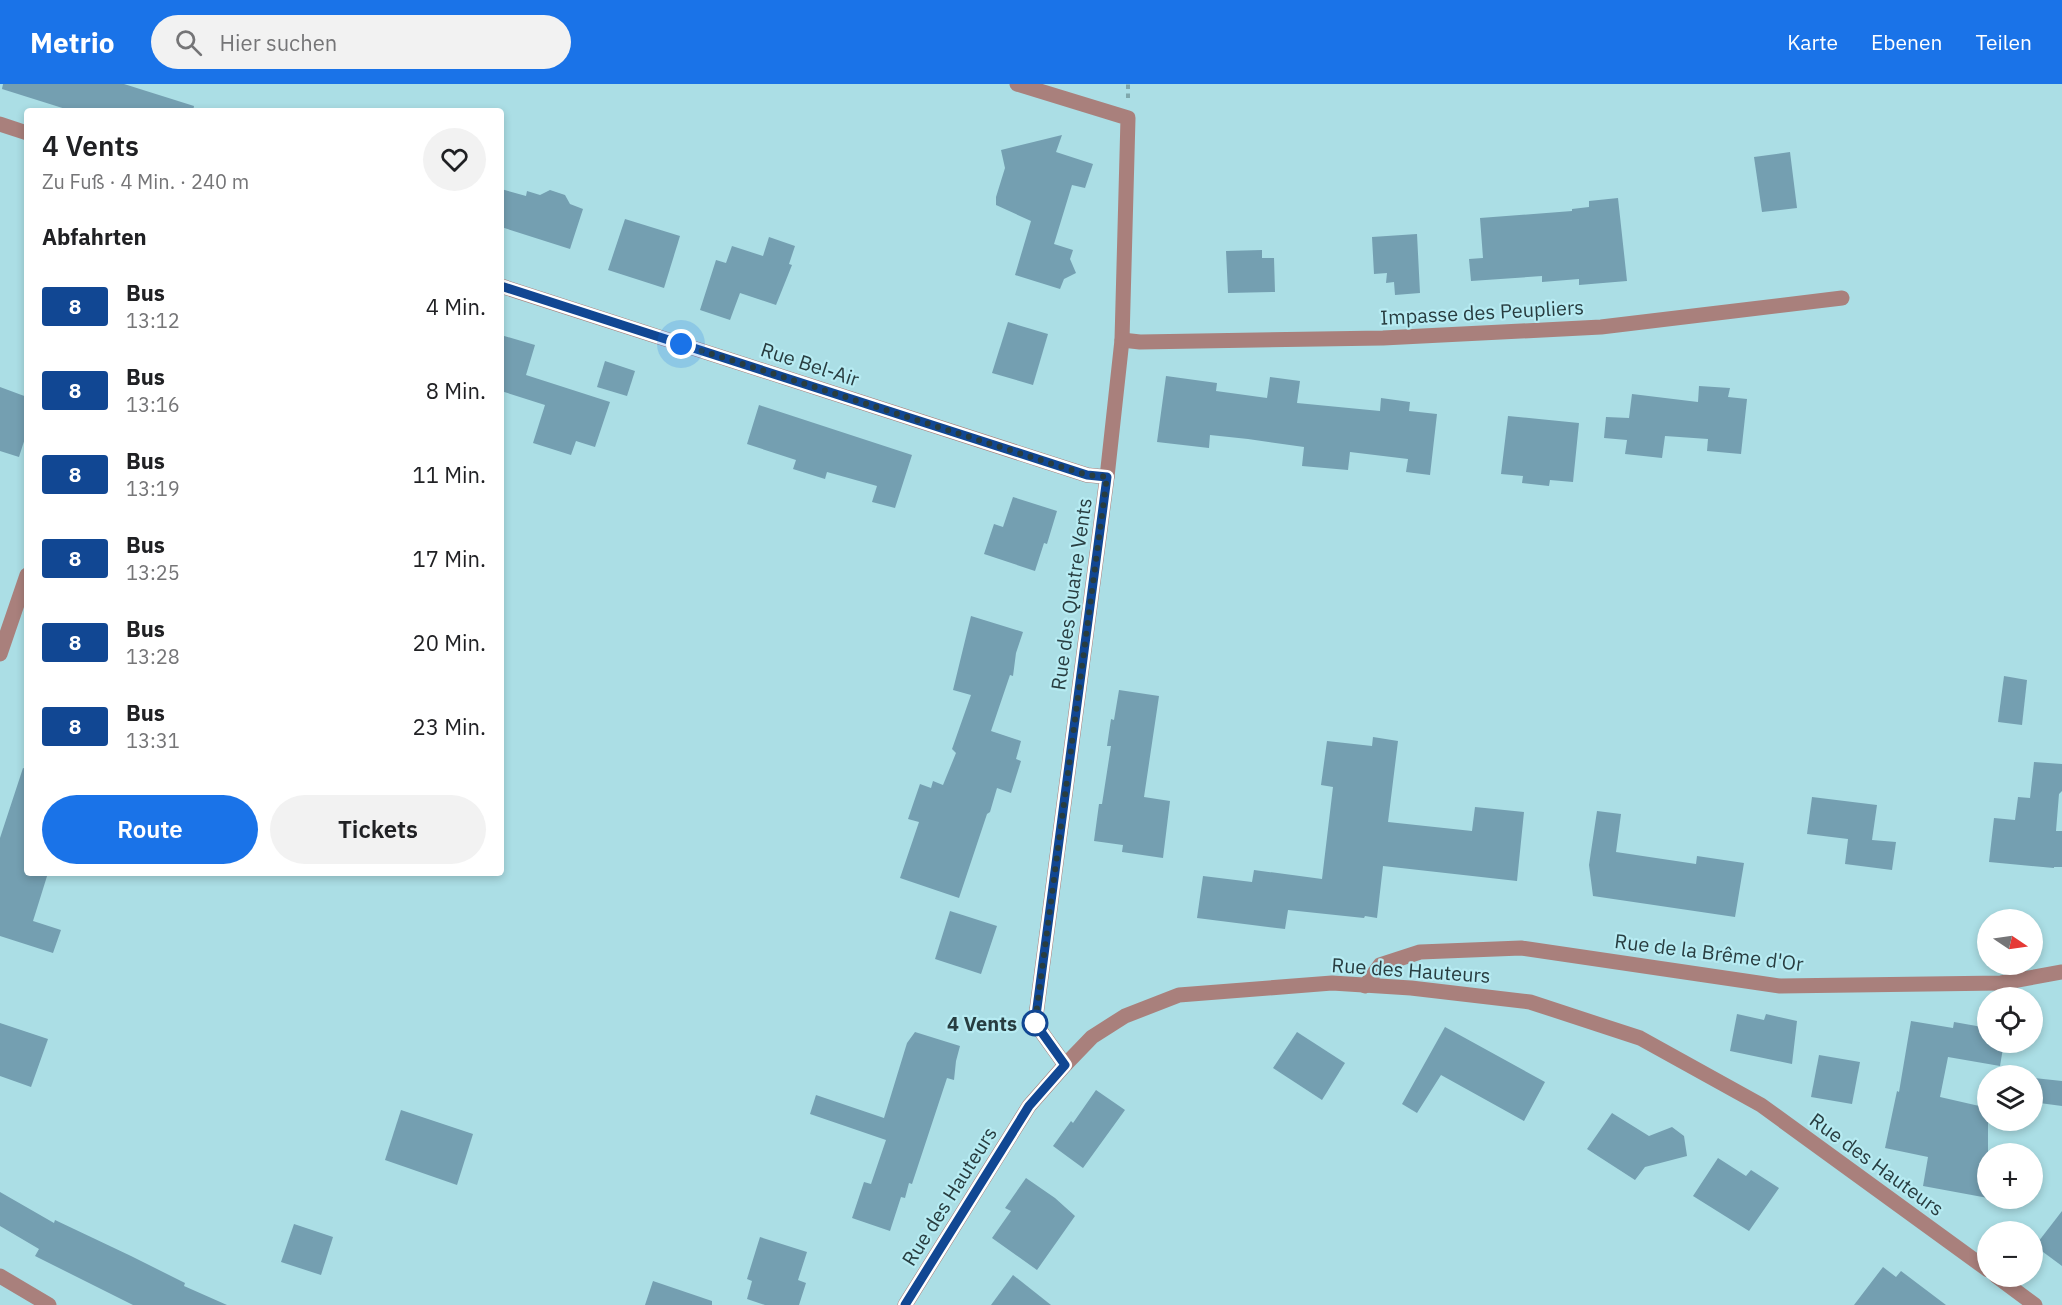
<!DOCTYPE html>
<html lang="de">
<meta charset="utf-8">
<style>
:root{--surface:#fff;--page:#f2f2f2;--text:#202124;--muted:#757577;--accent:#1a73e8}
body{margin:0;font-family:"IBM Plex Sans",sans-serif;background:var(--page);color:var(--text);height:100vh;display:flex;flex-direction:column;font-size:22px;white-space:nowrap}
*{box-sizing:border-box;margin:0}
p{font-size:20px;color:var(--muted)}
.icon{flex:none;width:33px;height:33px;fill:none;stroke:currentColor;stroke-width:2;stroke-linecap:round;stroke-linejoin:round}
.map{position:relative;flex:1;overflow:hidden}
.side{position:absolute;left:24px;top:24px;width:480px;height:768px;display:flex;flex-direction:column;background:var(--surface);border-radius:6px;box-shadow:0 3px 9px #0003}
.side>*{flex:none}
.badge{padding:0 12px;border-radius:4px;font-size:21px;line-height:39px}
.needle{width:39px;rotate:103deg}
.tools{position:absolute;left:1977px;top:825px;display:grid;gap:12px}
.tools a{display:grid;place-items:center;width:66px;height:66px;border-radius:50%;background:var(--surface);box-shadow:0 3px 9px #0003;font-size:30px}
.you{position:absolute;width:30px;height:30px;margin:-15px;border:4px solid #fff;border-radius:50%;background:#1a73e8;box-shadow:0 0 0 9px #1a73e833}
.map>.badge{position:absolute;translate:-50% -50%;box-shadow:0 0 0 3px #fff}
h2{padding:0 18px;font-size:22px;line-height:54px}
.round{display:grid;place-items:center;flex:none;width:63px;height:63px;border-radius:32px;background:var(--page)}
.summary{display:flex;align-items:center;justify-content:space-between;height:102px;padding:0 18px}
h1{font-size:28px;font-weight:600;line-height:45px}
.action{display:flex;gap:12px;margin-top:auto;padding:12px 18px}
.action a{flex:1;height:69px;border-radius:36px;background:var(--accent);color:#fff;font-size:24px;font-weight:600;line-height:69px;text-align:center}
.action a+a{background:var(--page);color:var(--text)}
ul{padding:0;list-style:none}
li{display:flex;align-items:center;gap:18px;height:84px;padding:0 18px}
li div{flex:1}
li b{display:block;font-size:22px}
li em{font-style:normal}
li .badge{min-width:66px;font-weight:700;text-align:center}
header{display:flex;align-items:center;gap:36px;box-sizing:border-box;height:84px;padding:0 30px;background:var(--accent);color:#fff}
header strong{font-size:28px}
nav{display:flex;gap:33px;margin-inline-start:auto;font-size:21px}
.search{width:420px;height:54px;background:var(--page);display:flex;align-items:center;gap:15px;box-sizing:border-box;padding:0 21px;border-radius:33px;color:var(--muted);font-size:22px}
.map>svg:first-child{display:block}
.building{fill:#749fb1}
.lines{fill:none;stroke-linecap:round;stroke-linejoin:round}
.path{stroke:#7fa8ad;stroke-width:4;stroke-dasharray:4.5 4.5;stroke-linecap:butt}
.minor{stroke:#a9807c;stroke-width:15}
.line-casing{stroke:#fff;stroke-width:14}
.line{stroke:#114793;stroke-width:9}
.walk{stroke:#283d40;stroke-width:6;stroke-dasharray:0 10.8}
.stop-dot{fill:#fff;stroke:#114793;stroke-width:3}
.labels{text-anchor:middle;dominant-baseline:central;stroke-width:4.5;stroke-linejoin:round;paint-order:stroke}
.street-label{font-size:20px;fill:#283d40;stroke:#b7ebf2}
.stop-label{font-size:20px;font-weight:bold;fill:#283d40;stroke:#b7ebf2;text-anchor:end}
</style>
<header>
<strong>Metrio</strong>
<div class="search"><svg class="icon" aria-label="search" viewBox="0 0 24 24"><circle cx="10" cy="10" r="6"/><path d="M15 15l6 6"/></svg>Hier suchen</div>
<nav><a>Karte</a><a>Ebenen</a><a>Teilen</a></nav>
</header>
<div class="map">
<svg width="2062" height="1221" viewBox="0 0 2062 1221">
<rect width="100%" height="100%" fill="#abdee5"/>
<g class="building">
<path d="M3,0H124L194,22L193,27H72L2,5Z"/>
<path d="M1062,51L1056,68L1093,80L1085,104L1072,101L1054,160L1073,166L1070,175L1076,189L1064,195L1060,205L1015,191L1031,137L996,121V113L1005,84L1001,66Z"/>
<path d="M1790,68L1797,124L1762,128L1754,73Z"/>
<path d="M501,105L526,112L527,107L540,111L550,106L565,111L570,120L583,125L570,165L501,143Z"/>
<path d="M1618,114L1627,197L1579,201V195L1542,198V192L1471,197L1469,175L1483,174L1480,134L1572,127V125L1589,123V117Z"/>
<path d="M625,135L680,152L664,204L608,186Z"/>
<path d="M1417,150L1420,209L1395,211L1394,198L1386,199L1387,189L1374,190L1372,153Z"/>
<path d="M769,153L795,162L789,180L792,181L776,221L740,209L730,236L700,226L716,176L726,179L732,162L763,172Z"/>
<path d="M1262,166V174H1274L1275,208L1228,209L1226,167Z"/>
<path d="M1008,238L1048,250L1033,301L992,289Z"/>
<path d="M501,251L535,261L526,291L610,318L595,363L576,357L571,371L533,359L545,321L501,307Z"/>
<path d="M605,277L635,287L627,312L597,303Z"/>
<path d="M1166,292L1217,299L1216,307L1267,314L1270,293L1300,297L1297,319L1380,327L1381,314L1410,318L1409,327L1437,330L1430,391L1406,388L1408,375L1350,368L1348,386L1302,382L1304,363L1248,355L1210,351L1209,364L1157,358Z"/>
<path d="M1699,302L1730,304L1728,313L1747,315L1741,370L1707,367L1708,355L1665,352L1662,374L1625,370L1627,356L1604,354L1606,333L1629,334L1632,310L1698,318Z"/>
<path d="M0,303L27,313V348L19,373L0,367Z"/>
<path d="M759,321L912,371L895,424L872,418L877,402L827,388L825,395L793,385L796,376L747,360Z"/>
<path d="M1508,332L1579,339L1573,398L1550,396L1549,402L1522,399L1523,392L1501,390Z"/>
<path d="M1013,413L1057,427L1047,460L1044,459L1035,487L984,470L994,440L1003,443Z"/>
<path d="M971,532L1023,548L1016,569L1013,592L1010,591L991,647L1021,657L1016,675L1021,677L1011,709L997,704L990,728L987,730L959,814L900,794L919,738L908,735L920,700L931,704L933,697L943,701L956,669L952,665L971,611L953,606Z"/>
<path d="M2004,592L2027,596L2022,641L1998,638Z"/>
<path d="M1119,606L1159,612L1144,713L1170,717L1163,774L1122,768L1123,761L1094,757L1099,720H1102L1111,662H1107L1111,635L1114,636Z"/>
<path d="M1373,653L1398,657L1388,738L1472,747L1475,723L1524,728L1517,797L1383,782L1377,834L1365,832L1364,834L1288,826L1285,845L1197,834L1203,792L1252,798L1254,786L1322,795L1333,703L1321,701L1327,657L1372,662Z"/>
<path d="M2034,678L2062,680V707L2059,710L2056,747H2062V783H2054V784L1989,778L1994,734L2015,736L2018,713L2030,714Z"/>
<path d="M23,684L27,685V789H48L33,837L61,846L53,869L0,852V754Z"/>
<path d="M1812,713L1877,721L1872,756L1896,758L1892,786L1845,780L1848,755L1807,750Z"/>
<path d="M1597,727L1621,730L1616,768L1696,780L1697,772L1744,779L1735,833L1593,812L1589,781Z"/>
<path d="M950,827L997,842L981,890L935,875Z"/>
<path d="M1737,930L1764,936L1766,930L1797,937L1792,980L1730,967Z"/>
<path d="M1911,937L1953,944L1954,938L1988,944V958H2004L2000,982L1948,973L1940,1013L1988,1024V1114L1923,1102L1928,1073L1885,1064L1897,1007L1899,1008Z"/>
<path d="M0,939L48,955L31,1003L0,992Z"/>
<path d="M1445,943L1545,998L1524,1037L1441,991L1417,1029L1402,1020Z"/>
<path d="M915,948L960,962L956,977L954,996L947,994L912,1100L909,1099L905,1114L901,1113L890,1147L852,1134L864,1098L871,1100L886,1056L810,1030L816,1011L884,1034L907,959Z"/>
<path d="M1297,948L1345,979L1322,1016L1273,984Z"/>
<path d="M1819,971L1860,978L1852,1020L1811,1013Z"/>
<path d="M2034,994L2062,997V1022L2032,1018Z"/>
<path d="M1096,1006L1125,1026L1083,1084L1053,1062L1071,1037L1073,1039Z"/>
<path d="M401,1026L473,1050L457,1101L385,1076Z"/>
<path d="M1612,1029L1649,1052L1672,1043L1684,1052L1687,1072L1645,1083L1635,1096L1587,1065Z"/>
<path d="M1718,1074L1746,1092L1751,1086L1779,1104L1749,1147L1693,1112Z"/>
<path d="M1026,1094L1055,1114L1075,1132L1037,1186L992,1154L1011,1127L1005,1124Z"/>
<path d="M0,1108L54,1139L55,1136L131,1172L185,1199L184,1202L227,1221H133L35,1172L39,1165L0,1142Z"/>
<path d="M2062,1127V1182L2035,1162Z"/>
<path d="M294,1140L333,1153L321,1191L281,1178Z"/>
<path d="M760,1153L807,1168L798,1196L806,1199L799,1221H765L747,1215L752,1197L747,1195Z"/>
<path d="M1883,1183L1896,1193L1901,1187L1946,1221H1854Z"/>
<path d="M1013,1191L1051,1221H991Z"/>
<path d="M653,1197L712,1217V1221H645Z"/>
</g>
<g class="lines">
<path class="path" d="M1128,14V0"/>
<g class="minor">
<path d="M1017,0L1128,34L1122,256L1107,393L1035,939L1065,981"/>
<path d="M0,40L27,49"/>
<path d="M501,202L1087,391L1107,393"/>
<path d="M1122,256L1140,258L1383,254L1601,243L1842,214"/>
<path d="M0,570L27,491"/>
<path d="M1365,902L1380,881L1420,868L1521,864L1780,902L2001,899L2062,888"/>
<path d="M0,1192L49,1221"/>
<path d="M1996,1192L2035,1221"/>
<path d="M905,1221L1029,1022L1065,981L1092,953L1125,932L1179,911L1332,899L1411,904L1530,918L1640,954L1761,1021L1988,1186"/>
</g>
</g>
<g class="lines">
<g class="line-casing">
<path id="line" d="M501,202L1087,391L1107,393L1035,939L1065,981L1029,1022L905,1221"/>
</g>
<use href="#line" class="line"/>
<path class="walk" d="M681,260L1087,391L1107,393L1035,939"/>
</g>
<circle class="stop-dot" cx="1035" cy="939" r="12"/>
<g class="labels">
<g class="street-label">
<text transform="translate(1482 228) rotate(-3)">Impasse des Peupliers</text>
<text transform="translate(810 280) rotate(18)">Rue Bel-Air</text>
<text transform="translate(1071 510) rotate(-82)">Rue des Quatre Vents</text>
<text transform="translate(1709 868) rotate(7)">Rue de la Brême d'Or</text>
<text transform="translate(1411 886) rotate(4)">Rue des Hauteurs</text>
<text transform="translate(1877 1080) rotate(36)">Rue des Hauteurs</text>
<text transform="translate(949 1112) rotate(-58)">Rue des Hauteurs</text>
</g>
<g class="stop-label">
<text x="1017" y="939">4 Vents</text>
</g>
</g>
</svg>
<div class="tools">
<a><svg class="needle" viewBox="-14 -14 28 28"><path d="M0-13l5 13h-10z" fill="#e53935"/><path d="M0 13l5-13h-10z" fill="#757577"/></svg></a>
<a><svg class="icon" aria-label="locate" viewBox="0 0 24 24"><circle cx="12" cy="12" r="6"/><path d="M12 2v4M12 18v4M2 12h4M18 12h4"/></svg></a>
<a><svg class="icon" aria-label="layers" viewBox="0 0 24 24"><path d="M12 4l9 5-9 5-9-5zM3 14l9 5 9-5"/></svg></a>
<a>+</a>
<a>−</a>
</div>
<div class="you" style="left:681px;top:260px"></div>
<section class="side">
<div class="summary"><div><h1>4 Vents</h1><p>Zu Fuß · 4 Min. · 240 m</p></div><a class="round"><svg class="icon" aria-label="heart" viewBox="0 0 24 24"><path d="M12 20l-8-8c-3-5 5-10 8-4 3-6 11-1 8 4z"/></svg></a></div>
<h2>Abfahrten</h2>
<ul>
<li><span class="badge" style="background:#114793;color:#fff">8</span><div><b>Bus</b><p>13:12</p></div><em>4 Min.</em></li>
<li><span class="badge" style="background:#114793;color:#fff">8</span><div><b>Bus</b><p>13:16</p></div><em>8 Min.</em></li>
<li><span class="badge" style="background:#114793;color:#fff">8</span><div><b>Bus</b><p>13:19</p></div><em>11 Min.</em></li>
<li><span class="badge" style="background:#114793;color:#fff">8</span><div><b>Bus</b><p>13:25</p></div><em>17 Min.</em></li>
<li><span class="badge" style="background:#114793;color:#fff">8</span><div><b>Bus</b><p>13:28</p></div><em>20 Min.</em></li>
<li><span class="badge" style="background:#114793;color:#fff">8</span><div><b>Bus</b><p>13:31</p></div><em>23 Min.</em></li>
</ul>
<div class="action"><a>Route</a><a>Tickets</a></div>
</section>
</div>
